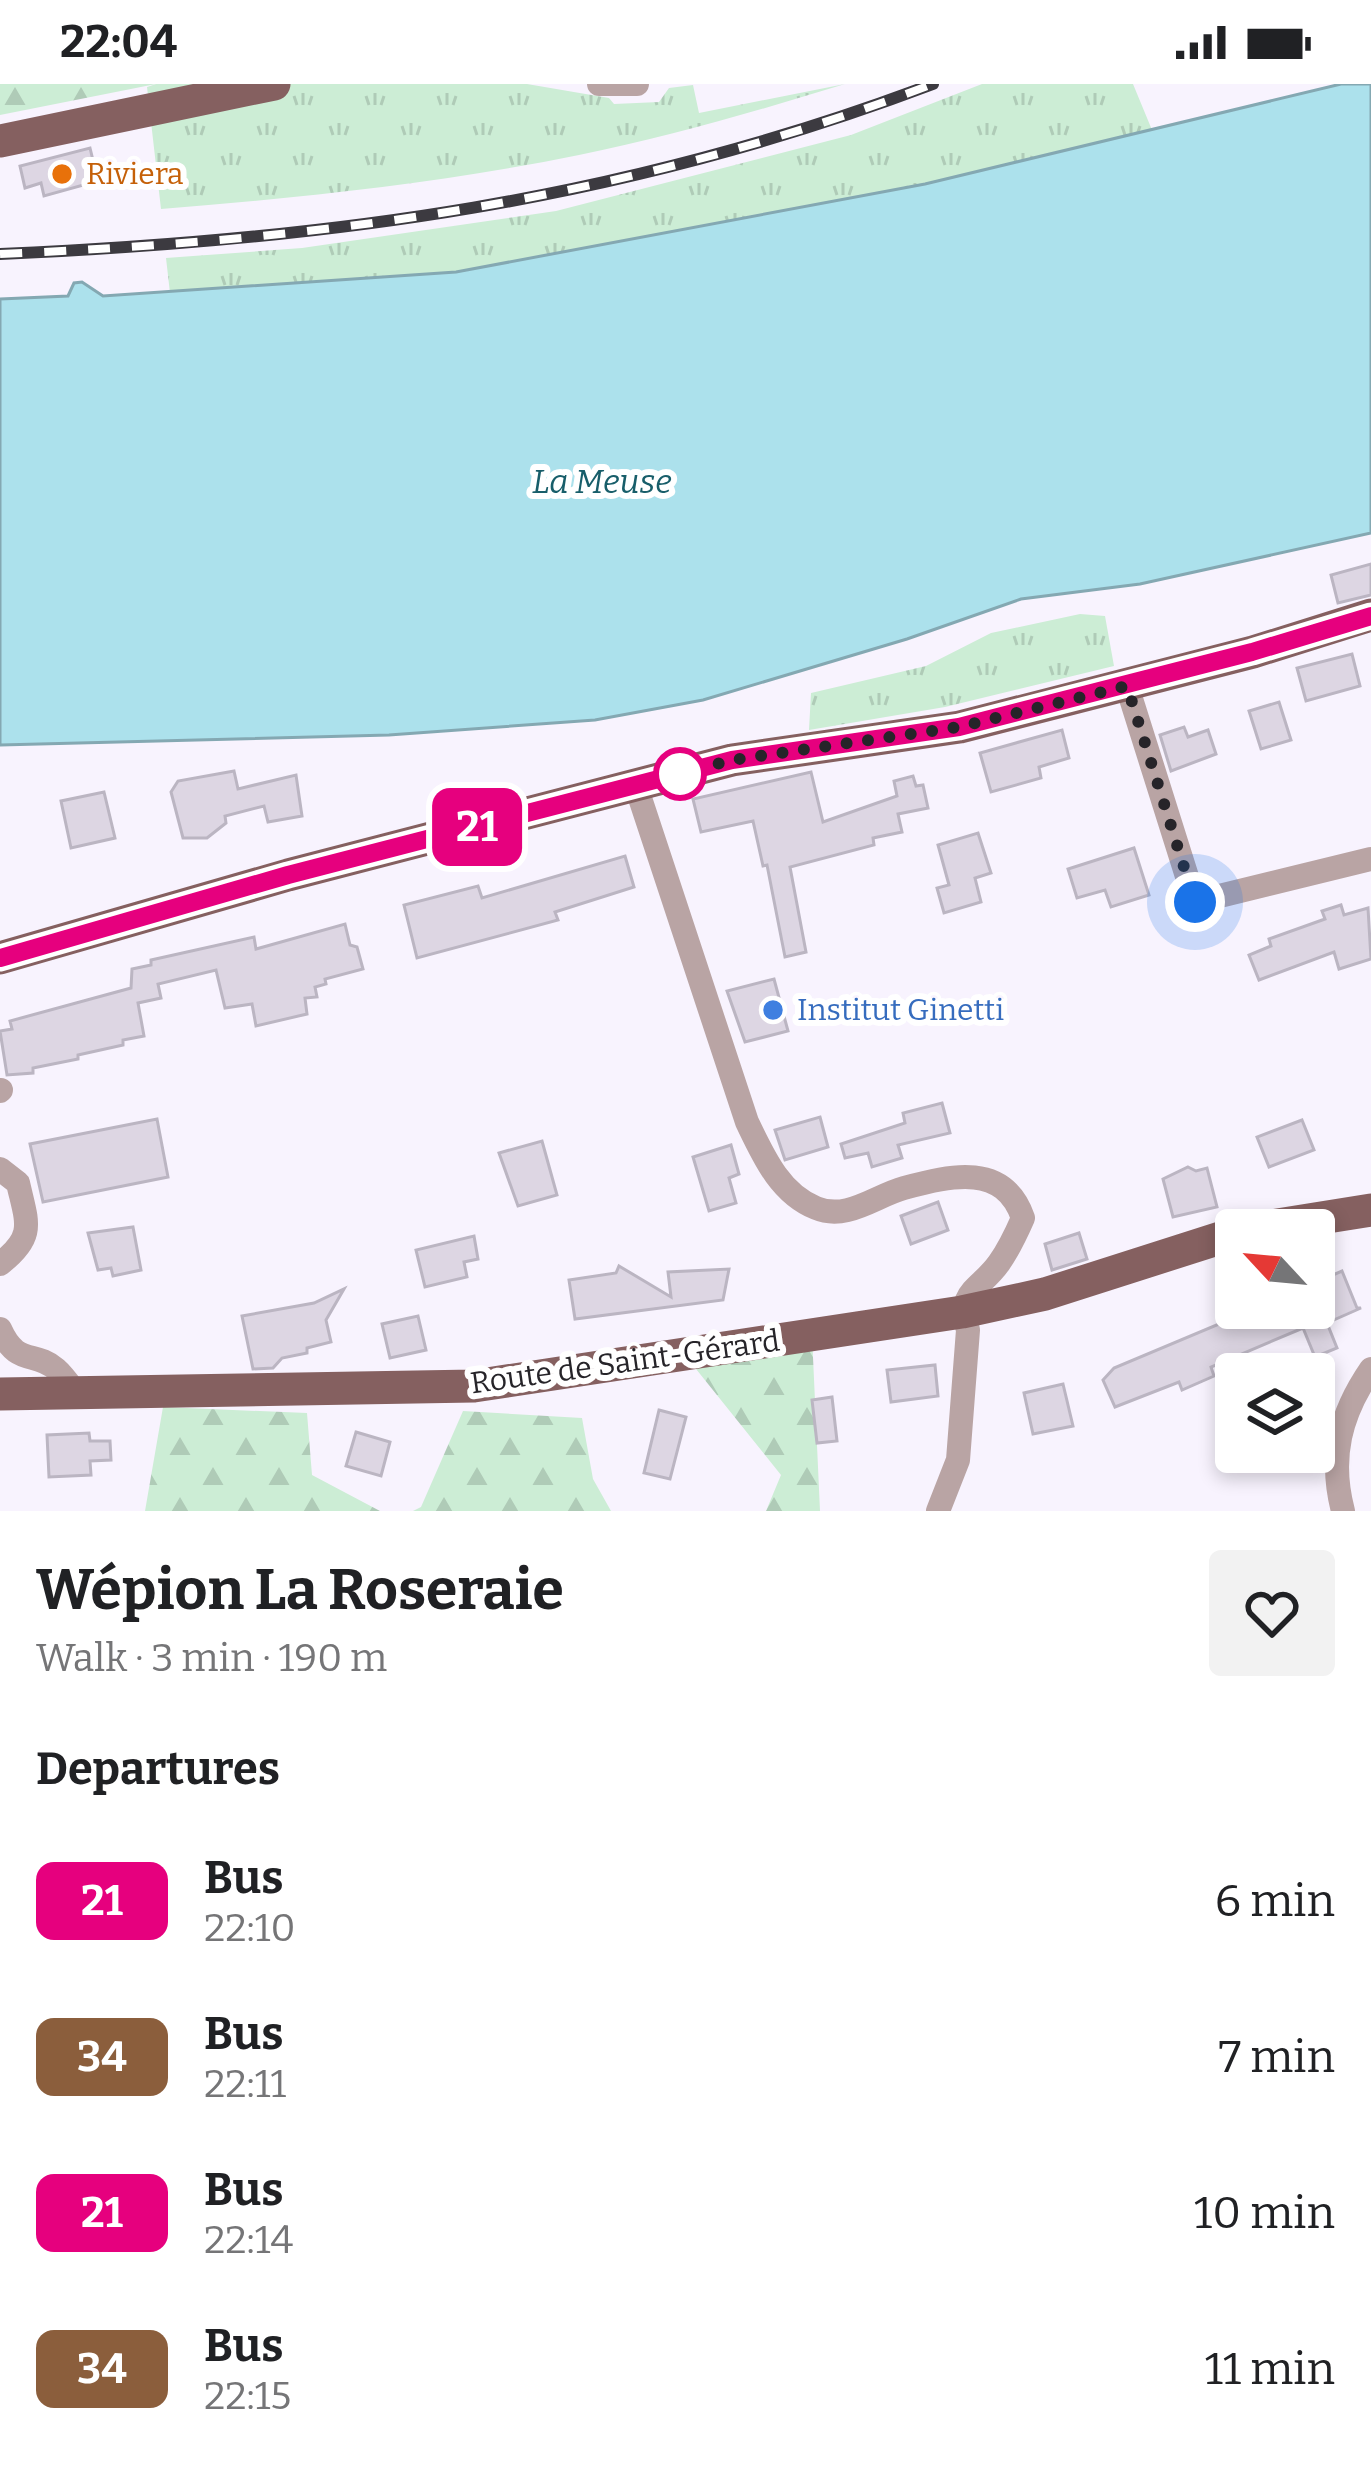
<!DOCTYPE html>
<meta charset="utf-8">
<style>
:root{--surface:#fff;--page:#f2f2f2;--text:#202124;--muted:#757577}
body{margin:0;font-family:Bitter,serif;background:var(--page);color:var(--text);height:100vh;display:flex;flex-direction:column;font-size:45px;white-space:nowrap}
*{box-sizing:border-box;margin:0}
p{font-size:39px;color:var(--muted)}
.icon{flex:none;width:66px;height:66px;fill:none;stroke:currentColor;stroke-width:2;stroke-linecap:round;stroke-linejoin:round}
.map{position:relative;height:1427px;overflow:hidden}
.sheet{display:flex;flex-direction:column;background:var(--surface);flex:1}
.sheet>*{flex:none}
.badge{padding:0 24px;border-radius:18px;font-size:42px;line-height:78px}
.needle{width:78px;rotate:296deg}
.tools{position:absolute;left:1215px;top:1125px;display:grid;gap:24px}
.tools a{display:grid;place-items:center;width:120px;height:120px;border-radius:12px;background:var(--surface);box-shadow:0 6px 18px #0003;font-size:60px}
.you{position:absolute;width:60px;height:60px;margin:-30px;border:9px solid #fff;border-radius:50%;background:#1a73e8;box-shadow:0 0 0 18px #1a73e833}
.map>.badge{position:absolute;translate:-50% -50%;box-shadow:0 0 0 6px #fff}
h2{padding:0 36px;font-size:45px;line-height:108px}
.round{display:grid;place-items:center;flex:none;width:126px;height:126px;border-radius:12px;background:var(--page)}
.summary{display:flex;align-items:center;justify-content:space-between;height:204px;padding:0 36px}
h1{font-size:57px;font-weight:700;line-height:90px}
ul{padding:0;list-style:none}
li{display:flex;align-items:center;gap:36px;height:156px;padding:0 36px}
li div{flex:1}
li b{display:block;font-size:45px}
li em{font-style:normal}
li .badge{min-width:132px;font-weight:700;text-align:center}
.status{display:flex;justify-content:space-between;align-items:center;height:84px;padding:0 60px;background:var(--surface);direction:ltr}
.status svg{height:33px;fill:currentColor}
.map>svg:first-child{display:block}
.grass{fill:url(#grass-tufts)}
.forest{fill:url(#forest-firs)}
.water{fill:#ace1ec;stroke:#84a8b2;stroke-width:3}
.building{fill:#ddd6e3;stroke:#bbb5c2;stroke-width:3}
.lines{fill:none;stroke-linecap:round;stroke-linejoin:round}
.minor{stroke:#b9a4a4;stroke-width:24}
.major{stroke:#856060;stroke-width:33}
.rail-casing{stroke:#3c3a40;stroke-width:12}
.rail{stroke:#fff;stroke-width:8;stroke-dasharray:22;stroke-linecap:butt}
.line-casing{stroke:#fff;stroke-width:27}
.line{stroke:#e6007e;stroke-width:18}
.walk{stroke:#262429;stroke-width:12;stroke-dasharray:0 21.6}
.food-dot{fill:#e8710a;stroke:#fff;stroke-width:4.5}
.stop-dot{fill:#fff;stroke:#e6007e;stroke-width:6}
.shop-dot{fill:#3f7fe0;stroke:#fff;stroke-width:4.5}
.labels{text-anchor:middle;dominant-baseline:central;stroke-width:12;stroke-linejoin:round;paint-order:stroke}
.food-label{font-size:30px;fill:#c56008;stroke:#fff;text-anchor:start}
.shop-label{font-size:30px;fill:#366cbe;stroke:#fff;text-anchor:start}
.street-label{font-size:30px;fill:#262429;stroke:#fff}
.water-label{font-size:33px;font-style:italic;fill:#185e6a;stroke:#fff}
</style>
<div class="status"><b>22:04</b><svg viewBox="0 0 49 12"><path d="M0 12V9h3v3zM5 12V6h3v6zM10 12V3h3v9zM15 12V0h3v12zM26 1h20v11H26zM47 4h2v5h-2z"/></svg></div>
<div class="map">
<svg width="1371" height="1427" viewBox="0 0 1371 1427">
<defs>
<pattern id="grass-tufts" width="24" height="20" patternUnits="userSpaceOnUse" patternTransform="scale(3)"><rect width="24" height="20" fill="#ccedd5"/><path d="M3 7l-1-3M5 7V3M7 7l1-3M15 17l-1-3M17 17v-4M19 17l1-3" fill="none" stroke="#afcbb7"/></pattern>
<pattern id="forest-firs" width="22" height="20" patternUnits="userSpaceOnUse" patternTransform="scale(3)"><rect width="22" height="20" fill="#ccedd5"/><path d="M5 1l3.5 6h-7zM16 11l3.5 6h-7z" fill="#afcbb7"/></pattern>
</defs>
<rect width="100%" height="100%" fill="#f8f3fe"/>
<g class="grass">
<path d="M156,0H527L609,14L614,20L659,18L669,4L693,1L699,29L845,0C757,27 669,53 579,71C442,99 300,114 161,125L147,3Z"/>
<path d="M982,0H1133L1152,46L925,100L456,188L170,209L166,174L302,164L556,127L851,51Z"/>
<path d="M1080,530L1105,532L1114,582L945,623L809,646L811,609L926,582L991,549Z"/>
</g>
<g class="forest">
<path d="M0,0H156L0,31Z"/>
<path d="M812,1251L820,1427H766L781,1391L684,1270Z"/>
<path d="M163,1323L307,1329L312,1391L380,1427H145Z"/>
<path d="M463,1327L582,1334L593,1395L611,1427H413L421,1423Z"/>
</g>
<path class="water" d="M1341,0H1371V449L1140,500L1021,515L907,555L703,616L595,636L389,651L0,661V215L68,212L74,199L82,198L103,212L456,188L925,100Z"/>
<g class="building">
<path d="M90,64L98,97L44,112L41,99L25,104L20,82Z"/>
<path d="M1371,480V511L1338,519L1331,491Z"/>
<path d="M1352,570L1360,602L1306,617L1297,584Z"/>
<path d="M1279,618L1291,656L1261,665L1249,627Z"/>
<path d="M1184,643L1188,653L1208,646L1216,670L1171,687L1160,651Z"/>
<path d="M1062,646L1069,674L1039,683L1041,694L991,708L980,669Z"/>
<path d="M234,687L238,705L296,691L302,732L268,738L264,722L225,732L226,739L207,754H183L171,708L178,697Z"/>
<path d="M811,688L823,738L897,712L894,697L913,692L916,702L923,701L928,724L898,730L902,748L873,754L874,761L790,783L806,868L785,873L767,781L763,782L753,737L701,748L693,715Z"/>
<path d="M104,708L115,754L71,764L61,717Z"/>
<path d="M978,749L991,789L975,794L981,818L944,829L937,804L949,801L938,761Z"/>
<path d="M1134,764L1149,811L1111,823L1105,806L1077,814L1068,785Z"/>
<path d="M625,772L634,803L555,828L558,836L417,874L404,821L478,802L482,814Z"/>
<path d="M1341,821L1344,831L1368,824L1371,875L1339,885L1334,868L1259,896L1249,871L1271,862L1269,855L1325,835L1322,827Z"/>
<path d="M345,840L350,861L357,863L363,885L325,895L326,900L315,903L317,913L305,914L307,930L256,942L252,920L225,924L216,886L158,900L161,914L138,919L144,952L123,956V961L78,971V975L33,984V989L7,991L0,947L12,945L10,937L131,904L132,885L151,881V876L254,853L256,865Z"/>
<path d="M774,895L788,947L745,958L727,907Z"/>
<path d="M942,1019L950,1049L898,1061L902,1074L872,1083L868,1069L845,1074L841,1060L905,1039L903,1029Z"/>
<path d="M820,1033L828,1063L785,1076L775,1046Z"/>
<path d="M157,1035L168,1093L43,1118L30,1060Z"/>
<path d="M1302,1036L1314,1066L1269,1083L1257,1053Z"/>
<path d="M542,1057L557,1111L518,1122L499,1069Z"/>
<path d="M731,1061L739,1090L729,1094L736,1119L709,1127L693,1073Z"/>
<path d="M1188,1083L1196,1087L1207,1084L1217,1123L1173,1133L1163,1095Z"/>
<path d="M938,1118L948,1146L911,1160L901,1132Z"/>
<path d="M133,1143L141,1186L113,1192L111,1184L98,1186L88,1149Z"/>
<path d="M1079,1149L1087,1175L1052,1186L1045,1160Z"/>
<path d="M474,1152L478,1175L464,1178L467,1193L425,1203L416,1166Z"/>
<path d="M619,1182L671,1213L668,1188L729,1185L723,1216L575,1235L569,1196L616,1189Z"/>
<path d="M1342,1187L1357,1224H1361L1327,1239L1337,1264L1315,1273L1303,1244L1211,1283L1214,1292L1182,1306L1179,1298L1115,1323L1103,1296L1114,1284L1257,1224H1314V1199Z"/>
<path d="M344,1205L326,1236L331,1258L307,1264V1269L282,1274L273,1284L253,1285L242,1232L314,1219Z"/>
<path d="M418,1232L426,1266L390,1274L382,1240Z"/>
<path d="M935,1281L938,1312L891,1318L887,1286Z"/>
<path d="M1063,1300L1073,1342L1033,1350L1024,1309Z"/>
<path d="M832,1313L837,1357L817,1359L812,1316Z"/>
<path d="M659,1326L686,1333L670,1395L644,1389Z"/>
<path d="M356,1348L390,1358L381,1392L346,1382Z"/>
<path d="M89,1349L90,1357H110L111,1376L90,1377L91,1391L49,1393L47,1351Z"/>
</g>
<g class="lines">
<g class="minor">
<path d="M599,0H637"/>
<path d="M1127,602L1195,818L1371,775"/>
<path d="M636,702L747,1038C763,1071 779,1109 816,1124C847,1137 875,1112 904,1104C952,1091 1004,1079 1023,1134C1016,1150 1009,1165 999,1179C980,1206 956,1207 968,1246L958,1376L938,1427"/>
<path d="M0,1007L1,1006"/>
<path d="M0,1085L18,1099C27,1139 36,1152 0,1180"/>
<path d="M0,1245C17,1283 34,1266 56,1285C63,1291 70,1301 76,1309"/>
<path d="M1343,1427C1329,1374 1340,1330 1371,1285"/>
</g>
<g class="major">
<path d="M0,57L274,0"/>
<path d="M0,874L288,791L732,676L960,643L1253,568L1371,531"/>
<path d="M1246,1146L1371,1126"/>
<path d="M0,1310L474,1302L962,1228L1045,1210L1236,1149"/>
</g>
<g class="rail-casing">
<path id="rail" d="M0,170C328,156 624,117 933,0"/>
</g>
<use href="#rail" class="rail"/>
</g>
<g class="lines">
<g class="line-casing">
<path id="line" d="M0,874L288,791L732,676L959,643L1252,568L1371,532"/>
</g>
<use href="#line" class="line"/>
<path class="walk" d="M680,690L668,693L732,676L959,643L1127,602L1195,818"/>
</g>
<circle class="food-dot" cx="62" cy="90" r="12"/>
<circle class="stop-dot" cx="680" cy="690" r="24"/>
<circle class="shop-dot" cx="773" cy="926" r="12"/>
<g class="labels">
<g class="food-label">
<text x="86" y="90">Riviera</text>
</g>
<g class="shop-label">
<text x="797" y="926">Institut Ginetti</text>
</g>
<g class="street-label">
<text transform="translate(625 1278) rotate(-8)">Route de Saint-Gérard</text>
</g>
<g class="water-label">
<text x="602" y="398">La Meuse</text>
</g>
</g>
</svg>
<div class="tools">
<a><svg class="needle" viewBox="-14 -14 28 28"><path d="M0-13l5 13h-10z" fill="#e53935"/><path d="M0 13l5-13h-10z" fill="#757577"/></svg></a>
<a><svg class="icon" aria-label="layers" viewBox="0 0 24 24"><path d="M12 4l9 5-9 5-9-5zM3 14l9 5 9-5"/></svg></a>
</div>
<div class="you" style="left:1195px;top:818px"></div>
<b class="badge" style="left:477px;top:743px;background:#e6007e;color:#fff">21</b>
</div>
<section class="sheet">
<div class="summary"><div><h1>Wépion La Roseraie</h1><p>Walk · 3 min · 190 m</p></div><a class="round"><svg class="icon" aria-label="heart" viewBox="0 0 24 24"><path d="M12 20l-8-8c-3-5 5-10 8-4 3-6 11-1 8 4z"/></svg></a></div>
<h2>Departures</h2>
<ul>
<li><span class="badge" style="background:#e6007e;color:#fff">21</span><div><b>Bus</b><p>22:10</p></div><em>6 min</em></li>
<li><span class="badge" style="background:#8b5e3c;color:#fff">34</span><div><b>Bus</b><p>22:11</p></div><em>7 min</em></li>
<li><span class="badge" style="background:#e6007e;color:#fff">21</span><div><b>Bus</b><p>22:14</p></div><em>10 min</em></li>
<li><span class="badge" style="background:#8b5e3c;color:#fff">34</span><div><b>Bus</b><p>22:15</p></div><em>11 min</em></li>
</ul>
</section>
